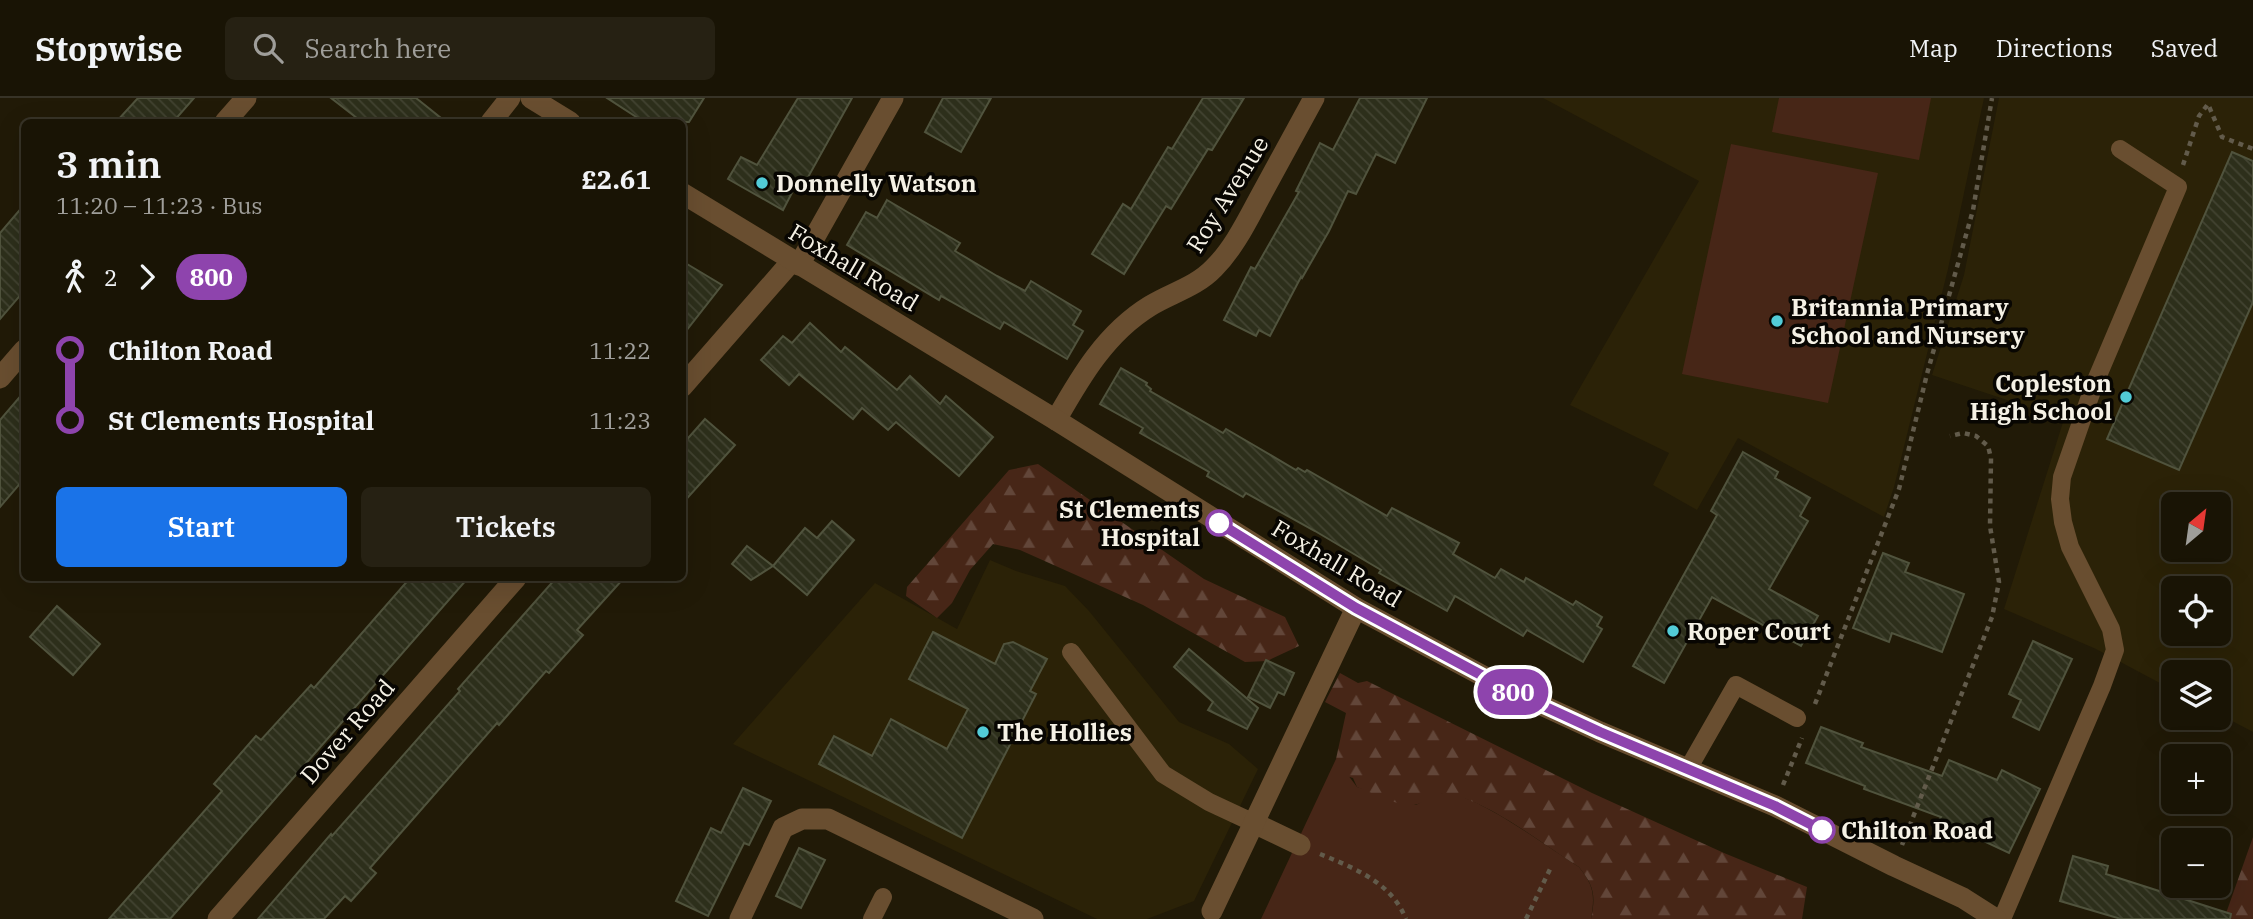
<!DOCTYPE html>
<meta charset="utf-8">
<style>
:root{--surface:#191405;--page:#262113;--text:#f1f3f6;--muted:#9f9e9a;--line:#373327;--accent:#1a73e8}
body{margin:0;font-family:"IBM Plex Serif",serif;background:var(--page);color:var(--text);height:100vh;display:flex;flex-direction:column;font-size:26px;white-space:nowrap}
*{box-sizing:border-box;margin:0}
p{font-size:23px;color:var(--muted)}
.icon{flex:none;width:38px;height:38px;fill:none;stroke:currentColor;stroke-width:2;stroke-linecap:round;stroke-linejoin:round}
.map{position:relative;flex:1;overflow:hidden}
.sheet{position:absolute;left:21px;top:21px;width:665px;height:462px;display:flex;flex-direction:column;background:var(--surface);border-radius:10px;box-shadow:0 7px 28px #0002,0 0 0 2px var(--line)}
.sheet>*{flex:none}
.badge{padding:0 14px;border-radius:23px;font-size:24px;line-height:46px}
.needle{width:46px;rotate:29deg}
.controls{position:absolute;left:2161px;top:394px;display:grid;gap:14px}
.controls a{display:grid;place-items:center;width:70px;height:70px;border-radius:10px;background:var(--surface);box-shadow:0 7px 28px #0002,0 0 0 2px var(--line);font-size:35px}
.map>.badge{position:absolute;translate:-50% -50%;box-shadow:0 0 0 4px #fff}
.legs{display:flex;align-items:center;gap:10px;height:77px;padding:0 35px;font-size:23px}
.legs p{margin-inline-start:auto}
.overview{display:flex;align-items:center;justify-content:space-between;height:119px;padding:0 35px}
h1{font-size:38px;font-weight:600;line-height:52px}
.action{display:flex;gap:14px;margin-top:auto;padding:14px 35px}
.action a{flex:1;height:80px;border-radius:10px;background:var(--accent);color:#fff;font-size:28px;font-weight:600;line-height:80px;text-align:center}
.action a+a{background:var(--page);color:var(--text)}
ul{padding:0 35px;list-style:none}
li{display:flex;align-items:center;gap:24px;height:70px;font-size:26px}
li i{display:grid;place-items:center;width:10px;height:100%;margin:0 9px;background:currentColor}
li i::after{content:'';width:18px;height:18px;margin:-9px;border:5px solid;border-radius:50%;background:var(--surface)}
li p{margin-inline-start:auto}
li:first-child i{background:linear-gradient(#0000 50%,currentColor 0)}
li:last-child i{background:linear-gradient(currentColor 50%,#0000 0)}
header{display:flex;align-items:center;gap:42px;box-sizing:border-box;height:98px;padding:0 35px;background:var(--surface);border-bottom:2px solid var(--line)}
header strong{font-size:33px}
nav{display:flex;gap:38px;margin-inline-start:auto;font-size:24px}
.search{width:490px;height:63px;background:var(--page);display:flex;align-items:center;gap:18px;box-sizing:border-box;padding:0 24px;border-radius:10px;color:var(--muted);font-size:26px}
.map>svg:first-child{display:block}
.built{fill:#2b2207;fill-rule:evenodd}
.green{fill:#472617}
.forest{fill:url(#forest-firs)}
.building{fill:url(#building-back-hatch);stroke:#50533d;stroke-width:2}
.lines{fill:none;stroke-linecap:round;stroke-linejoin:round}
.path{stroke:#625b4b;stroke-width:4.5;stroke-dasharray:5 5;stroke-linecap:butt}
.service{stroke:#694e30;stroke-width:18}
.minor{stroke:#694e30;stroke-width:21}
.tertiary{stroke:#694e30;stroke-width:21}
.line-1-casing{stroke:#fff;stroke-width:16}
.line-1{stroke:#8e44ad;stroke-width:10}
.poi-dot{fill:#52cbd7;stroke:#080602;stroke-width:2.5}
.stop-1-dot{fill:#fff;stroke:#8e44ad;stroke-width:3.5}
.labels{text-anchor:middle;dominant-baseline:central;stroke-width:7;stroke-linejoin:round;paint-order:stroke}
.poi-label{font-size:24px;font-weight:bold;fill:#f5f1e5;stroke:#080602;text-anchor:start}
.street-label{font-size:24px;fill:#f5f1e5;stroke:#080602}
.stop-label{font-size:24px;font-weight:bold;fill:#f5f1e5;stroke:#080602;text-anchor:end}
</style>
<header>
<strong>Stopwise</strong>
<div class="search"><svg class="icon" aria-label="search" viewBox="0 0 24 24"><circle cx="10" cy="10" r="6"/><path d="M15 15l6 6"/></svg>Search here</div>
<nav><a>Map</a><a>Directions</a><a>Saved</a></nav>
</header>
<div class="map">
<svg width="2253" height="821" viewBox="0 0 2253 821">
<defs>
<pattern id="forest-firs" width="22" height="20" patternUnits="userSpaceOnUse" patternTransform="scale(1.75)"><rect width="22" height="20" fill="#472617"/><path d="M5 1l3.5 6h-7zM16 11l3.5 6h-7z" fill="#624639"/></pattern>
<pattern id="building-back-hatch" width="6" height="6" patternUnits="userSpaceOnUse" patternTransform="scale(1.75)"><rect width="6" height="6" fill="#2d2f1b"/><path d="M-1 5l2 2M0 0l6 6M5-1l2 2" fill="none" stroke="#424331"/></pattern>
</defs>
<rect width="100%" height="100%" fill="#211a07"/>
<g class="built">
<path d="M1543,0H1984L1948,171L1894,389L1884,419L1738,340L1697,412L1653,387L1669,355L1570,307L1699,83Z"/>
<path d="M1999,0H2253V634L2219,616V574H2174L2173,592L2096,551L2004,511L2064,321L1932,277L1964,177ZM2174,406H2219V452H2174ZM2174,490H2219V536H2174Z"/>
<path d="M990,462L1016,473L1065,488L1089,513L1179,624L1229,646L1258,671L1194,803L1147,821H1097L733,646L875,485L957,531Z"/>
</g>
<g class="green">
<path d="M1779,0H1931L1919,62L1772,34Z"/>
<path d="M1731,46L1878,75L1828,305L1682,276Z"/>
<path d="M1336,661L1357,689L1416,707C1425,702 1435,694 1446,695C1478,697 1549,750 1579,769C1594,788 1595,797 1591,821H1261Z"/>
</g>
<g class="forest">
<path d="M1038,366L1204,481L1285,519L1299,548L1267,563L1245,564L1143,507L1020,452L993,446L970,472L952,505L937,520L906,498L907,489L1009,372Z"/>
<path d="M1340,575L1358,585L1367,583L1592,695L1724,755L1807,789L1802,821H1591C1596,797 1594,788 1579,769C1544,747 1487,702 1448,696C1434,693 1426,706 1413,707C1396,708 1373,695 1357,689L1353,680L1339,676L1336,661L1346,615L1325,604Z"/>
<path d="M2253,739V821H2224Z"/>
</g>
<g class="building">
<path d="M138,0H194L173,24H116Z"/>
<path d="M331,0H416L446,24H362Z"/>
<path d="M607,0H704L689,24H644Z"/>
<path d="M798,0H852L802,90L796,87L783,112L728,81L741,59L757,67Z"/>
<path d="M943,0H991L961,54L925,34Z"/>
<path d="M1203,0H1244L1212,52L1208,51L1171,111L1166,108L1124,176L1092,156L1123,106L1131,111L1168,49L1172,51Z"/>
<path d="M1360,0H1427L1395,65L1376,56L1356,96L1348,93L1329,133L1302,180L1301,179L1270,238L1259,232L1256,238L1224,222L1251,169L1255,171L1299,94L1296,93L1320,45L1333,52Z"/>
<path d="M2232,54L2253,63V204L2179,372L2107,341Z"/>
<path d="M887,102L960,145L955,153L997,178L1025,193L1031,183L1081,213L1073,227L1083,233L1067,261L1004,224L1000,231L941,198L939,202L847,147L866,114L877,120Z"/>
<path d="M24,107V193L0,221V135Z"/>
<path d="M682,163L722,187L682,238Z"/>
<path d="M810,225L841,254L845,249L897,292L910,278L940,306L946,298L993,339L959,378L896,324L888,332L862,310L853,321L799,276L789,287L761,262L783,238L792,245Z"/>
<path d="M1121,270L1147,285L1146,287L1151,291L1150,293L1223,335L1226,331L1296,372L1298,370L1305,374L1307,372L1387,418L1392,410L1459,445L1453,456L1495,480L1501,471L1524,484L1526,480L1573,507L1576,503L1602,519L1597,528L1602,531L1583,564L1527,532L1523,538L1455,498L1447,513L1379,475L1381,472L1315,433L1246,395L1243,399L1207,378L1209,374L1140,335L1143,330L1100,306Z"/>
<path d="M24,294V381L0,409V322Z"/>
<path d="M705,321L735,347L682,406V347Z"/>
<path d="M1743,354L1778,374L1775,380L1810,400L1800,418L1808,423L1769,491L1818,518L1801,548L1712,499L1664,585L1633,568L1717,417L1711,413Z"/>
<path d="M832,423L854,442L807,497L773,468L805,430L817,440Z"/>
<path d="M747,448L773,468L751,482L732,466Z"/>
<path d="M1883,455L1909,465L1905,474L1964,496L1942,554L1892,535L1889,544L1853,530Z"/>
<path d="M410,480H468L170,821H109L222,693L214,686L256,638L261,642L311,587L314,590Z"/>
<path d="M556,480H624L577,532L583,537L549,575L546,573L499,627L497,625L370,770L376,775L351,803L345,798L324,821H258L331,736L332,738L460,593L458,591Z"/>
<path d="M57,508L100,546L73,577L30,539Z"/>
<path d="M933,534L995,566L1004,546L1013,544L1047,561L1030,593L1036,596L962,740L819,666L834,638L872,658L891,621L947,651L968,611L909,581Z"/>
<path d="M2033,543L2072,561L2039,632L2013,619L2021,602L2009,596Z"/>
<path d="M1189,551L1258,610L1247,631L1208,612L1213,604L1174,569Z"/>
<path d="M1266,562L1294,575L1284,597L1278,594L1270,610L1248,599Z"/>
<path d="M1821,629L1863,645L1861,649L1942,678L1949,662L1997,682L2002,672L2040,691L2009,755L1939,722L1941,719L1864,691L1865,688L1806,665Z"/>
<path d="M743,690L771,703L749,747L744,745L708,818L676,803L711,730L721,735Z"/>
<path d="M799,750L825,762L801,810L776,798Z"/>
<path d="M2073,758L2108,768L2106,776L2231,816L2230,821H2121L2060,803Z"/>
</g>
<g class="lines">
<g class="path">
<path d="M2183,67L2199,18L2208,6L2222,39L2253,51"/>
<path d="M1815,606L1899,391L1927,276L1973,112L1992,0"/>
<path d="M1783,687L1802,640"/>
<path d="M1902,747L1992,519L1999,484L1990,428L1991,360L1988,348L1976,338L1963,335L1950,338"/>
<path d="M1320,756C1354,770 1391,784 1406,821"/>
<path d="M1526,821L1552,767"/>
</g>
<g class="service">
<path d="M1071,554L1163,676L1209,704L1254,725"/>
<path d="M1688,671L1736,587L1797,620"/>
<path d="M872,821L883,799"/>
<path d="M2002,821L2102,588L2115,552L2111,531L2070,449L2063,424L2060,401L2062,379L2094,287L2178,89L2120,51"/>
</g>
<g class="minor">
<path d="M225,24L246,0"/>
<path d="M491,24L510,0"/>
<path d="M799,167L893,0"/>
<path d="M0,280L24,252"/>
<path d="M682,289L792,163"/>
<path d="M1056,322C1081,278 1106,235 1150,208C1171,195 1196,189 1214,170C1234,150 1247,123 1260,99C1278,66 1296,33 1314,0"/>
<path d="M1254,725L1300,747"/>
<path d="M1212,813L1356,510"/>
<path d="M218,821L516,480"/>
<path d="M740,821L783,730L802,721H828L1033,821"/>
</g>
<g class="tertiary">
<path d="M531,0L570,24"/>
<path d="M682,95L1056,322L1356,510L1513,594L1600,634L1775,708L1894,768L1963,800L1996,821"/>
</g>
</g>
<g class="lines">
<g class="line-1-casing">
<path id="line-1" d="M1219,425L1356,510L1513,594L1600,634L1775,708L1822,732"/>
</g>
<use href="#line-1" class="line-1"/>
</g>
<g class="poi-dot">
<circle cx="762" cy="85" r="7"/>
<circle cx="1777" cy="223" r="7"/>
<circle cx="2126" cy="299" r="7"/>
<circle cx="1673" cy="533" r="7"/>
<circle cx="983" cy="634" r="7"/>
</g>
<g class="stop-1-dot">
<circle cx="1219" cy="425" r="12"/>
<circle cx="1822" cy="732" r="12"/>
</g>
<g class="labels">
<g class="poi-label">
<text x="776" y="85">Donnelly Watson</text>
<text x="1791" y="209">Britannia Primary<tspan x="1791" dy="28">School and Nursery</tspan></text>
<text x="2112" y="285" text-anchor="end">Copleston<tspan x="2112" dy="28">High School</tspan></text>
<text x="1687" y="533">Roper Court</text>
<text x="997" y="634">The Hollies</text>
</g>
<g class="street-label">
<text transform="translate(1227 96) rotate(-58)">Roy Avenue</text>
<text transform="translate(854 169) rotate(31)">Foxhall Road</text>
<text transform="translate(1337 465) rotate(31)">Foxhall Road</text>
<text transform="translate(347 633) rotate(-49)">Dover Road</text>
</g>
<g class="stop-label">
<text x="1200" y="411">St Clements<tspan x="1200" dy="28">Hospital</tspan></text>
<text x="1841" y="732" text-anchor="start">Chilton Road</text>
</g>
</g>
</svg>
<div class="controls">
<a><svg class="needle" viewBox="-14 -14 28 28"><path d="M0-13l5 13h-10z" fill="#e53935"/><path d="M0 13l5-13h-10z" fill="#9f9e9a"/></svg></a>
<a><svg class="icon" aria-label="locate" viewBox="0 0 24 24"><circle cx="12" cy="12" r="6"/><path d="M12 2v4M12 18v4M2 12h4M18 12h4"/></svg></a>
<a><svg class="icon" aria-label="layers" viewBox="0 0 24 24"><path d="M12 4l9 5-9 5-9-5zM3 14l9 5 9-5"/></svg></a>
<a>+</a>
<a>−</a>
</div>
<b class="badge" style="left:1513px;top:594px;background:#8e44ad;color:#fff">800</b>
<section class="sheet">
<div class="overview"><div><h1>3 min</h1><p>11:20 – 11:23 · Bus</p></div><b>£2.61</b></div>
<div class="legs"><svg class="icon" aria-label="walk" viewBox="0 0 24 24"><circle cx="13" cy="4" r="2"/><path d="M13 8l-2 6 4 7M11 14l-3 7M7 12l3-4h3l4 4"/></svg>2<svg class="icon" aria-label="forward" viewBox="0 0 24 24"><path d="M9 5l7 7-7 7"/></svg><b class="badge" style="background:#8e44ad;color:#fff">800</b></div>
<ul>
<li><i style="color:#8e44ad"></i><b>Chilton Road</b><p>11:22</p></li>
<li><i style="color:#8e44ad"></i><b>St Clements Hospital</b><p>11:23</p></li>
</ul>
<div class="action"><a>Start</a><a>Tickets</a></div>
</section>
</div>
